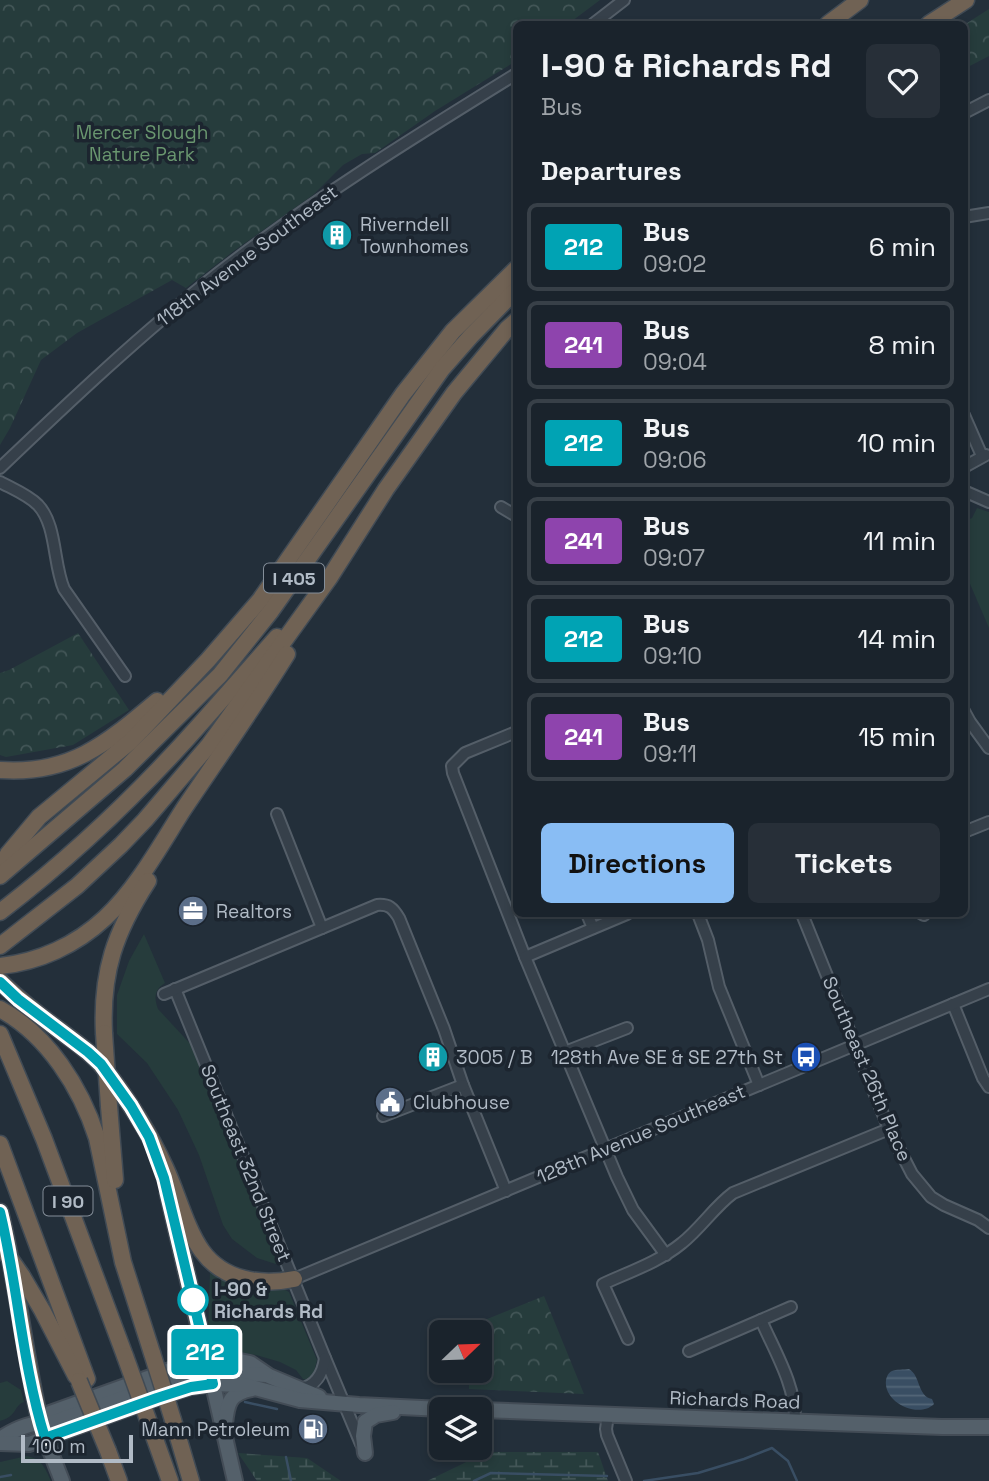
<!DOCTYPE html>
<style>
:root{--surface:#1a232c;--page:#272f38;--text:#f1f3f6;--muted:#9fa4a9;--line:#384048;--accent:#89bdf4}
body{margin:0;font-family:"Space Grotesk",sans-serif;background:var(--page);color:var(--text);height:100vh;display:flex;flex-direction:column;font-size:26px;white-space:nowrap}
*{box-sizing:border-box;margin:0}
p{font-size:23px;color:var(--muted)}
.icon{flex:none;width:38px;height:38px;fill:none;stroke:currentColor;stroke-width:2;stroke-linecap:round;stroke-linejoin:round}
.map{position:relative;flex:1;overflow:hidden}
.panel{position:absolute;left:513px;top:21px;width:455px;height:896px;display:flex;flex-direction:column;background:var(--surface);border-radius:10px;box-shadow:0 4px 10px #0003,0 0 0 2px var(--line)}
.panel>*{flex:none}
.badge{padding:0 14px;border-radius:5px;font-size:24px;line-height:46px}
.needle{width:46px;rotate:67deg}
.buttons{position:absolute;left:429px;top:1320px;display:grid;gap:14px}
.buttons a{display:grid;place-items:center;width:63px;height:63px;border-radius:10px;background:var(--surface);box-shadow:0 4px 10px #0003,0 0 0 2px var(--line);font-size:35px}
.scale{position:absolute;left:21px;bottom:18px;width:112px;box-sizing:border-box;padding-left:7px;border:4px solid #b1bbc6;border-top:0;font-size:19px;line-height:24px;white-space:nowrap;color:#b1bbc6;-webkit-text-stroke:5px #1c252f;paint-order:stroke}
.map>.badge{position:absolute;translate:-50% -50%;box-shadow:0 0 0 4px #fff}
h2{padding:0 28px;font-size:26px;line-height:63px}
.round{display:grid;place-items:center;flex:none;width:74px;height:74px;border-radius:10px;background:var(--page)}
.overview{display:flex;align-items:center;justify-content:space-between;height:119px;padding:0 28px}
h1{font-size:33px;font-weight:700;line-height:52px}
.button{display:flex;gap:14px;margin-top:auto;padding:14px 28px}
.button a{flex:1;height:80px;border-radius:10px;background:var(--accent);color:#111;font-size:28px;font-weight:700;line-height:80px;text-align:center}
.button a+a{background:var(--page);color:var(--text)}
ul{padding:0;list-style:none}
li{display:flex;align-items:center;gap:21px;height:88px;margin:0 14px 10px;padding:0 14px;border:4px solid var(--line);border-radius:10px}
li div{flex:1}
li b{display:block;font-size:26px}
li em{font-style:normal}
li .badge{min-width:77px;font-weight:700;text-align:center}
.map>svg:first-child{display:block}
.green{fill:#263c3c}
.forest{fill:url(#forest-crowns)}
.wetland{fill:url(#wetland-marsh)}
.water{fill:url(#water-rules)}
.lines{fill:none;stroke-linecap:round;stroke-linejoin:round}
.stream{stroke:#394e63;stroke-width:2.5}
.minor-casing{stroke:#545e68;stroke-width:14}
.major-casing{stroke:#434c56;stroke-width:18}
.highway-casing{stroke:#414b55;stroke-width:19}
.minor{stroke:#36404a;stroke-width:10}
.major{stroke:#54606a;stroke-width:14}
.highway{stroke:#706254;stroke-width:16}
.highway-bridge-casing{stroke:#414b55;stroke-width:19;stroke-linecap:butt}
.highway-bridge{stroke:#706254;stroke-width:16}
.line-casing{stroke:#fff;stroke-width:16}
.line{stroke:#00a3b4;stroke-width:10}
.stop-dot{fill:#fff;stroke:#00a3b4;stroke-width:3.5}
.labels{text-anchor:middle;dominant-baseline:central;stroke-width:7;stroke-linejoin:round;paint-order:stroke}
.shield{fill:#1c252f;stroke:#848e99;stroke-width:2}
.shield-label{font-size:18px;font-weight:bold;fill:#b1bbc6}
.park-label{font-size:19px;fill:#69966f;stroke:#1c252f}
.poi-label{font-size:19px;fill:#b1bbc6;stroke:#1c252f;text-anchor:start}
.street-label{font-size:19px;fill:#b1bbc6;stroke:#1c252f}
.stop-label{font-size:19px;font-weight:bold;fill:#b1bbc6;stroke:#1c252f;text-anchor:start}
</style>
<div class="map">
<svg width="989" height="1481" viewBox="0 0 989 1481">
<defs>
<pattern id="forest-crowns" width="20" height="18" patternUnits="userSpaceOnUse" patternTransform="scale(1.75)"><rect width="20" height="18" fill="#263c3c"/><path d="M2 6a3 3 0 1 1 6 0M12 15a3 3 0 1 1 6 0" fill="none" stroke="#435657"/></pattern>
<pattern id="wetland-marsh" width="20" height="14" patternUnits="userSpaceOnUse" patternTransform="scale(1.75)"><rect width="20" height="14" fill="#263c3c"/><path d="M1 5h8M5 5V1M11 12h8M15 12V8" fill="none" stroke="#435657"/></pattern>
<pattern id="water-rules" width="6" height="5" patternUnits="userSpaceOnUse" patternTransform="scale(1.75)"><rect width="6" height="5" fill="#394e63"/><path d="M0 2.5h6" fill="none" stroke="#536678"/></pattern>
</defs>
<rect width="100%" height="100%" fill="#232f3a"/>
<g class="green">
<path d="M977,508L989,512V628L964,570V521L972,518Z"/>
<path d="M144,934L165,983C154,990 154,998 158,1009L196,1050L282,1266L257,1258L232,1239L223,1225L199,1155L178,1110L147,1063L117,1034V995L129,961Z"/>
<path d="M210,1271C219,1276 229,1284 240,1287C256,1291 275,1283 289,1292L317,1360L314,1372L308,1380L303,1379L296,1370L280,1362L256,1355L221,1349L212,1342L208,1332Z"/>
<path d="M7,1381L21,1390L24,1402C13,1406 18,1416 0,1421V1383Z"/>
<path d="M27,1456C42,1459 45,1468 51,1481H0V1462Z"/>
</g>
<g class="forest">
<path d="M0,0H600L568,24H516V61L435,111L375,153L362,154L343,165L313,195L235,250L186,288L172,280L77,333L41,360L10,428L0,445Z"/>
<path d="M989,9V56L964,69V25Z"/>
<path d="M78,633L129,710L73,745L6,757L0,755V673L9,670Z"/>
<path d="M544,1296L584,1394L469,1389V1370H480V1332H455Z"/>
</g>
<g class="wetland">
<path d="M487,1452H598L608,1481H427Z"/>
<path d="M238,1453L307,1458L341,1481H257Z"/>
</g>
<path class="water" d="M909,1369C921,1376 917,1396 932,1399L934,1404C919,1419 883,1403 886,1380C887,1376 888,1373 892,1371C896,1369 904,1370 909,1369Z"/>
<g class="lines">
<g class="stream">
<path d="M245,1402L277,1409"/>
<path d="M286,1457L291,1481"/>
<path d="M0,1477L11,1475"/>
<path d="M474,1481L491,1473L607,1476"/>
<path d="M644,1481L698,1473L744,1459L772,1448L788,1461L797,1481"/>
</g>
<g class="minor-casing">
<g id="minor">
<path d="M593,24L624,0"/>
<path d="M964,113L989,100"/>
<path d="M964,217L989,213"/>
<path d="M964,415L982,456"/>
<path d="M964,467L986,455"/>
<path d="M0,468C70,401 141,334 217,274C312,200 414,137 516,74"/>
<path d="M0,482C13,489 28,495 38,505C57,525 53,564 64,589L125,676"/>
<path d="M964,491L989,502"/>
<path d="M501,507L516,516"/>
<path d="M964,711L970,722L989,748"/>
<path d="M516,732L465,753L452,766L453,773L525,957L617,1177L633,1210L666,1255"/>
<path d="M277,814L322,928"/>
<path d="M964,832L989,822"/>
<path d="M587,914L593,928"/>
<path d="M698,914L708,940L719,987L759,1085"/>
<path d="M802,914L889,1129L912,1174L931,1197L944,1205L978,1220L989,1228"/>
<path d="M922,914L924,915"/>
<path d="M525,957L627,914"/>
<path d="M175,989L325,1358L361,1444"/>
<path d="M164,994L377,905C389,904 393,908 399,918L444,1029L463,1085L506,1191"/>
<path d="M953,1004L983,1078L989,1087"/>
<path d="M565,1052L627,1028"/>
<path d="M383,1116L463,1085"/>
<path d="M294,1279L989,989"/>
<path d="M761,1320C775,1352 796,1386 795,1421"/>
<path d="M628,1339L603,1284C629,1272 659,1262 682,1243C701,1228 714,1207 733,1193L889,1129"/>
<path d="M689,1351L791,1307"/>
<path d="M300,1389C316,1386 323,1373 325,1358"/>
<path d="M608,1415L606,1429L607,1435L626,1481"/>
</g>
</g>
<g class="major-casing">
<g id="major">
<path d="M211,1376L235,1481"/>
<path d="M480,1410L942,1427H989"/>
<path d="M40,1422L50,1413L170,1370L207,1361L235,1360L250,1363L269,1376L319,1397"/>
<path d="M225,1424C227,1404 229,1393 252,1389"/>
<path d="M42,1430L62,1481"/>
<path d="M0,1439C18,1427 33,1422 54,1422L181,1378L210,1372L266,1375"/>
<path d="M0,1443L29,1444L157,1398L191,1387L213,1384L244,1385L300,1400L359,1405L442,1409"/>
<path d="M365,1453L363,1436L365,1422L376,1415L393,1412"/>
</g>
</g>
<g class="highway-casing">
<g id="highway">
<path d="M828,24L860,0"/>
<path d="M929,24L966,0"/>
<path d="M0,770C70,775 106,744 157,701"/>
<path d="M0,868L8,854L39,817L131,741L208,660L260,600L403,394L453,331L516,269"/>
<path d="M0,876L125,769L220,675L271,611L442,369L471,336L516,290"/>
<path d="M0,912C73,856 142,790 203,721C228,693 252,665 277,637"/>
<path d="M0,946L77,886L121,845L145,820L209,745L330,577L386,489L454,393L507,329L516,321"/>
<path d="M0,966C39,962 76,945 105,918C137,888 160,846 183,810C218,758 254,707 287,654"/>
<path d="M0,981C19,1000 40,1016 62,1032C76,1043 92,1053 103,1067C127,1098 149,1132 165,1167C177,1192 186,1229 202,1251C223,1280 260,1286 294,1279"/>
<path d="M0,1009C48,1035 81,1088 97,1138L123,1262L152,1353"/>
<path d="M104,1033C101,972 115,932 148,881"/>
<path d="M0,1034L44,1139L125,1356"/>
<path d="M109,1106L115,1180"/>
<path d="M0,1144L87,1379"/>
<path d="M168,1193L207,1361"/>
<path d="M0,1212C17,1281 24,1352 40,1422"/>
<path d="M17,1270L22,1276L42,1310L76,1376"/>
<path d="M173,1420L191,1481"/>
<path d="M151,1428L170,1481"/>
<path d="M108,1451L119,1481"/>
</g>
</g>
<use href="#minor" class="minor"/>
<use href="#major" class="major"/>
<use href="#highway" class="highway"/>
<g class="highway-bridge-casing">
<g id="highway-bridge">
<path d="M104,1033L109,1106"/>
<path d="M2,1247L22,1276"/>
<path d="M152,1353L173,1420"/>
<path d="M125,1356L151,1428"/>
<path d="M79,1381L108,1451"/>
</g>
</g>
<use href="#highway-bridge" class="highway-bridge"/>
</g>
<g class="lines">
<g class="line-casing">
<path id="line" d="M0,982L18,999L88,1052L101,1064L131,1106L149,1137L164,1178L213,1384L191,1387L157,1398L45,1438C22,1364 18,1286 0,1212"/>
</g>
<use href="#line" class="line"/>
</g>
<defs>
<g id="building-disc" transform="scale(1.575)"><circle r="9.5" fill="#0f9aa8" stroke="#1c252f"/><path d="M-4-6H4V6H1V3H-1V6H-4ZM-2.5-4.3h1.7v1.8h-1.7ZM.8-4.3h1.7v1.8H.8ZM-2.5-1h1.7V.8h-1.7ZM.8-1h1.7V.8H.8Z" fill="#fff"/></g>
<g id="office-disc" transform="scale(1.575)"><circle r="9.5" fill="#5c6f8a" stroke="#1c252f"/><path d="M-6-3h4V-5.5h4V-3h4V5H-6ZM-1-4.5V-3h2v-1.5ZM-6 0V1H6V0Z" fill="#fff"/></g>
<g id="bus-disc" transform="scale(1.575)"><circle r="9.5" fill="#1a4fb4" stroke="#1c252f"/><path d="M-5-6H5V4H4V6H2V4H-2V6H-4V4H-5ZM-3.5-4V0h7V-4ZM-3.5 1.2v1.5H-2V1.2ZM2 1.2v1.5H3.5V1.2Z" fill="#fff"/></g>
<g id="civic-disc" transform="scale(1.575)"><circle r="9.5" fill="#5c6f8a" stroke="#1c252f"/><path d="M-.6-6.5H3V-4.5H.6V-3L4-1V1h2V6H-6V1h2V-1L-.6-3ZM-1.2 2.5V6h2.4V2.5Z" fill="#fff"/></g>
<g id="fuel-disc" transform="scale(1.575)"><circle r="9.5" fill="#5c6f8a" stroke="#1c252f"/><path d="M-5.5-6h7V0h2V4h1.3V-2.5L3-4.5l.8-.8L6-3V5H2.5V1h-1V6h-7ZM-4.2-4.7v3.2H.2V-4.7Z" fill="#fff"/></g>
</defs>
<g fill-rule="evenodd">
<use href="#building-disc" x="337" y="235"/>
<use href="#office-disc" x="193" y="911"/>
<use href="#building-disc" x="433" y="1057"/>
<use href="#bus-disc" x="806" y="1057"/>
<use href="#civic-disc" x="390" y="1102"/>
<use href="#fuel-disc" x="313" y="1429"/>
</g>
<circle class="stop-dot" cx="193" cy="1300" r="14"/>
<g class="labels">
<g class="shield">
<rect x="264" y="563.5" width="60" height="29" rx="5"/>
<rect x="43.5" y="1186.5" width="49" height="29" rx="5"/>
</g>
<g class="shield-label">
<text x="294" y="578">I 405</text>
<text x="68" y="1201">I 90</text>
</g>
<g class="park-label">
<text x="142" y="132">Mercer Slough<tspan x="142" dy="22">Nature Park</tspan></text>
</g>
<g class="poi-label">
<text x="360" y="224">Riverndell<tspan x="360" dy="22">Townhomes</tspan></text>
<text x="216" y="911">Realtors</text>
<text x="456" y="1057">3005 / B</text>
<text x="783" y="1057" text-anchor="end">128th Ave SE &amp; SE 27th St</text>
<text x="413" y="1102">Clubhouse</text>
<text x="290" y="1429" text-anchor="end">Mann Petroleum</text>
</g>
<g class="street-label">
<text transform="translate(247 256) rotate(-37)">118th Avenue Southeast</text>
<text transform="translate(867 1069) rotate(67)">Southeast 26th Place</text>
<text transform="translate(641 1134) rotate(-23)">128th Avenue Southeast</text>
<text transform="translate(246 1163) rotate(68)">Southeast 32nd Street</text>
<text transform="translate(735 1400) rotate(2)">Richards Road</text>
</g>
<g class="stop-label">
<text x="214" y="1289">I-90 &amp;<tspan x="214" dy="22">Richards Rd</tspan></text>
</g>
</g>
</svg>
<div class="buttons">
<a><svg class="needle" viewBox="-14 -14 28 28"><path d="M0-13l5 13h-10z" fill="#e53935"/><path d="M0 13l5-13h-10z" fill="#9fa4a9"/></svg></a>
<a><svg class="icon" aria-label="layers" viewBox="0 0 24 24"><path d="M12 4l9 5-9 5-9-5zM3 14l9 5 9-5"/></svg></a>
</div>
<div class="scale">100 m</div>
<b class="badge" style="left:205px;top:1352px;background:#00a3b4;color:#fff">212</b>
<section class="panel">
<div class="overview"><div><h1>I-90 &amp; Richards Rd</h1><p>Bus</p></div><a class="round"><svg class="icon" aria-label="heart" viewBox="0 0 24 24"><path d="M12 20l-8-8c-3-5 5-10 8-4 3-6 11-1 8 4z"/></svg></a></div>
<h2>Departures</h2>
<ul>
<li><span class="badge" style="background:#00a3b4;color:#fff">212</span><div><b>Bus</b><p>09:02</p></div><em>6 min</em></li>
<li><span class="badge" style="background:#8e44ad;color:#fff">241</span><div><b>Bus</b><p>09:04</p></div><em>8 min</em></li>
<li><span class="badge" style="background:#00a3b4;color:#fff">212</span><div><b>Bus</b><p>09:06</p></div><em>10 min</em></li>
<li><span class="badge" style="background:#8e44ad;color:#fff">241</span><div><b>Bus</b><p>09:07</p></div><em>11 min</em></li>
<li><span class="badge" style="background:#00a3b4;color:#fff">212</span><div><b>Bus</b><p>09:10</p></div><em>14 min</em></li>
<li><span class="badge" style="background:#8e44ad;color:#fff">241</span><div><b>Bus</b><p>09:11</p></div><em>15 min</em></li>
</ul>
<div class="button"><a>Directions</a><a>Tickets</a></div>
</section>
</div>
